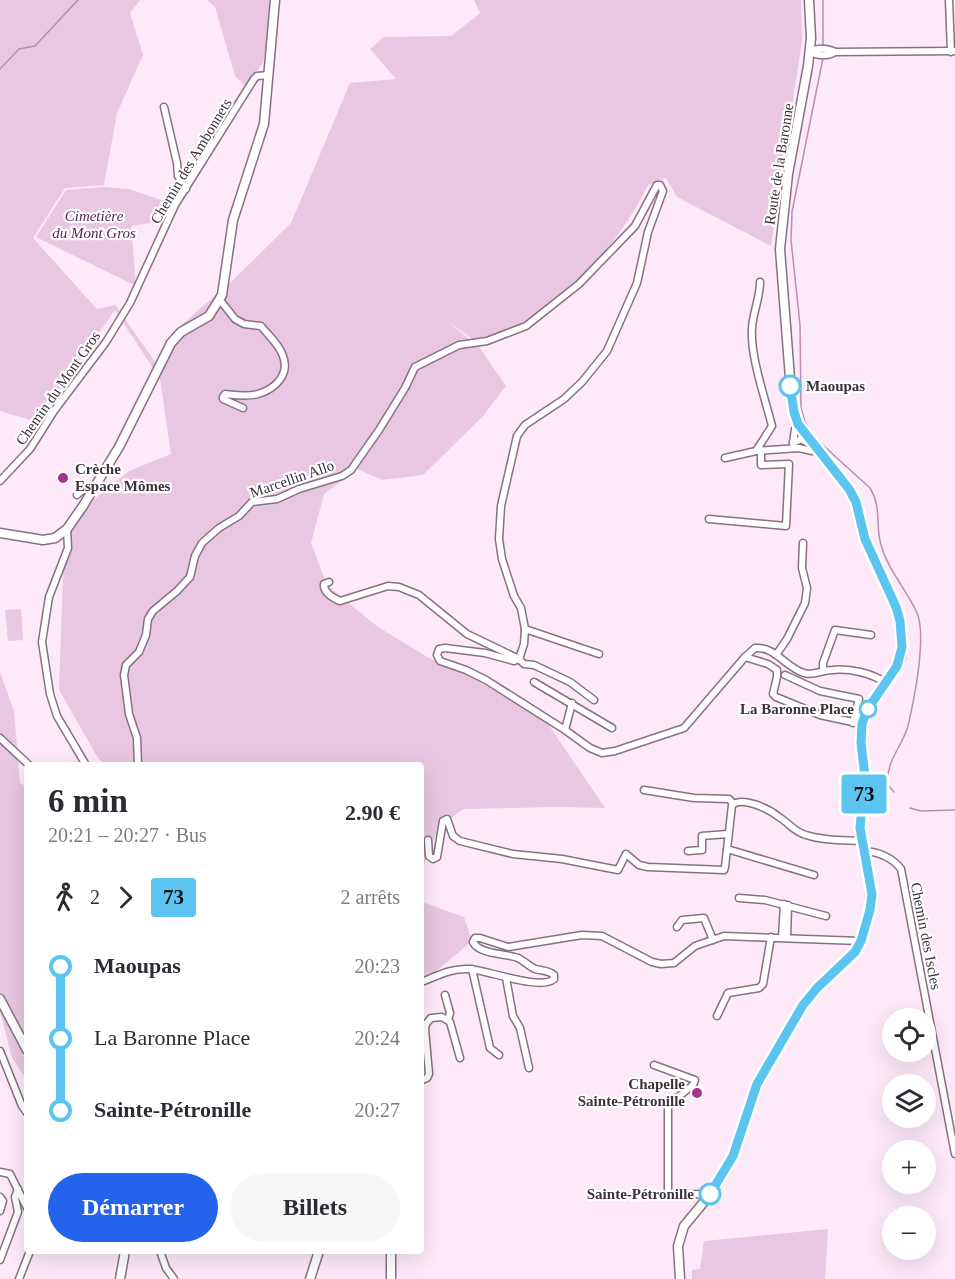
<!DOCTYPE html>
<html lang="fr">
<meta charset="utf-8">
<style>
:root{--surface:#fff;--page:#f7f7f7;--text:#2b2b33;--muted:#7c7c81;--accent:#2563eb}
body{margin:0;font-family:Georgia,serif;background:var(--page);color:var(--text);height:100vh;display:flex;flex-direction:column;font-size:22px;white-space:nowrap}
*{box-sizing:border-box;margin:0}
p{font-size:20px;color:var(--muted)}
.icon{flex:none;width:33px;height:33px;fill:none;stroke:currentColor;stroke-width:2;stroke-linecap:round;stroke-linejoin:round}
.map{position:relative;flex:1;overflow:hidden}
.sheet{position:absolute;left:24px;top:762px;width:400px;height:492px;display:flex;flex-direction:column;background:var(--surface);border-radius:6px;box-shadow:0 6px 24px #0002}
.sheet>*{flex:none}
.badge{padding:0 12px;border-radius:4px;font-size:21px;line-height:39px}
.controls{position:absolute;left:882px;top:1008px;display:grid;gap:12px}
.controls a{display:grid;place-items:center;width:54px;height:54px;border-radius:50%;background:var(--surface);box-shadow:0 6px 24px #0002;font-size:30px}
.map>.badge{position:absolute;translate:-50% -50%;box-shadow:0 0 0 3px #fff}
.legs{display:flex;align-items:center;gap:9px;height:66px;padding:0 24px;font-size:20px}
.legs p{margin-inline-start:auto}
.overview{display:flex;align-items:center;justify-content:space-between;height:102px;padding:0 24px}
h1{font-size:33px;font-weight:700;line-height:45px}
.button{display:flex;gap:12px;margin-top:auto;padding:12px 24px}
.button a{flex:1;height:69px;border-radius:36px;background:var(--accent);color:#fff;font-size:24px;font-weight:700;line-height:69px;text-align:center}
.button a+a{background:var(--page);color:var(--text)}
ul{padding:0 24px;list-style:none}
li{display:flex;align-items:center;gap:21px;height:72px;font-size:22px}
li i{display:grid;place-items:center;width:9px;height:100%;margin:0 8px;background:currentColor}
li i::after{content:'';width:15px;height:15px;margin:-8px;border:4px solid;border-radius:50%;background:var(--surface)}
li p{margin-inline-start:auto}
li:first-child i{background:linear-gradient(#0000 50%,currentColor 0)}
li:last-child i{background:linear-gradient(currentColor 50%,#0000 0)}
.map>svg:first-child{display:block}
.green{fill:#e9c7e1}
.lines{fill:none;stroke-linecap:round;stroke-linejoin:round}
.stream{stroke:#bb8db0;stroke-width:1.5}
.street-casing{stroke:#887182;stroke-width:9}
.secondary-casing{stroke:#887182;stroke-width:11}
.street{stroke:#fff;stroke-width:6}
.secondary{stroke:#fff;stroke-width:8}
.line-1-casing{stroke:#fff;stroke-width:14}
.line-1{stroke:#5bc4f1;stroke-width:9}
.stop-1-dot{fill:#fff;stroke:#5bc4f1;stroke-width:3}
.poi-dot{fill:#a23391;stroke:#fff;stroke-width:2}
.labels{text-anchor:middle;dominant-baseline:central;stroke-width:4.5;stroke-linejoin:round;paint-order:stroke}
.street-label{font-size:15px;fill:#3c323a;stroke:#fff}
.park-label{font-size:15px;font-style:italic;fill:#551e4c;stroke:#fff}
.stop-label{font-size:15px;font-weight:bold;fill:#3c323a;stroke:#fff;text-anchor:end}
.poi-label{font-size:15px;font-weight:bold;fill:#3c323a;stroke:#fff;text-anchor:start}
</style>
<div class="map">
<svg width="955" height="1279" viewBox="0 0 955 1279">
<rect width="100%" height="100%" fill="#fde9f8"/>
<g class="green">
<path d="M0,0H140L130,13L143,55L117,113L104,185L65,188L33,238L97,309L115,305L156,363L173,332L231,282L291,223L350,83L396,79L370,49L384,37L451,36L480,13L474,0H801L802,40L771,246L677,197L666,178L648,185C622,238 579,287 529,319C513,329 495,335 478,343L446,320L479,347L506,386L483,416L423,475L382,480L357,469L324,494L311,543L327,585L378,627L429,658L469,676L546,721L605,808L560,807L463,809L438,828L422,870V765H105L98,758L59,690L65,523L129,471L171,454L160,379L115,310L37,422L0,411Z"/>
<path d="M207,0H269V30L263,63L245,86L235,76L215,7Z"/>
<path d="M103,187L129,189L161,200L151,223L131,226L136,286L36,237L66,190Z"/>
<path d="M21,609L23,640L8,641L5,610Z"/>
<path d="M0,672L14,711L20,783L27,787V1080L12,1058L0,1011Z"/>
<path d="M422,902L464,917L472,941L427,979L422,981Z"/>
<path d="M828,1229L825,1279H692V1270L700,1269L704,1241Z"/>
</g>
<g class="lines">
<g class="stream">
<path d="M823,0V45"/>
<path d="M823,58L792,212L791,240L800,325L801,408L805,422L815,438L870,488C882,507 875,524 881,545C888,570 906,589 917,613C927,637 914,700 908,726C902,747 885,762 888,785L894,792"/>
<path d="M0,69L19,49L35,46L78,0"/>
<path d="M910,808L921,811L955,810"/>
</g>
<g class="street-casing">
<g id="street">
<path d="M949,0L951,52"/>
<path d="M810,51C818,48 827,48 835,52L955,51"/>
<path d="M810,51C817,56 827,57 835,52"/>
<path d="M164,107L177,163L178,176L186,189"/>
<path d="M760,282C760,298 753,312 752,328C750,356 765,398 772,426L756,451L799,448L812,451"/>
<path d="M220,300L235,319L244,324L261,326C268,335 280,345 283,356C290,375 275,389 258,394C248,397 235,395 225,394L223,397V399L243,408"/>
<path d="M793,443L801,439L811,445"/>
<path d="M793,443L795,429"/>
<path d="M725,458L756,451"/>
<path d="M0,481L30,449L54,411L106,342L130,303L175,205L254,79L257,76L269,75"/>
<path d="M77,495L86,487L93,489"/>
<path d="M709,519L786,526L789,464L761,465V450"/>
<path d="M67,529L68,548L49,597L42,642L50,694L57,716L86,765"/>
<path d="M329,582L324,584C323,593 333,598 340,601L388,586L399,587L419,595L467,634L519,659L524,664L534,665L570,682L594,700"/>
<path d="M525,629L599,654"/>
<path d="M776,655L787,639L805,603L807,588L802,568L803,543"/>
<path d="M745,657L768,664L777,670V677L773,694L776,697L820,715L862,724"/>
<path d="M823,671V663L835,630L871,635"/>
<path d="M785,675L820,691L859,699L853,723"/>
<path d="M534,682L612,728"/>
<path d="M565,730L572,703"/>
<path d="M0,738L29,765"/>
<path d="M138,765L137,738L129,714L124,675L126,665L139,652L146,635L148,619L153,611L177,591L190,577L195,556L202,543L219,528L239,516L252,502L277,499L299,489L342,476L351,470L379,430L405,388L415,367L459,345L487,341L526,326L579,284L635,226L657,185H660L663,191L648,232L637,283L607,351L582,382L564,399L525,425L517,436L501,506L499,539L502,559L514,596L521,608L525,629L524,644L519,659L514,661L485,653L445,648L439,649L437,655L440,661L466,670L486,680L565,730L590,748L602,753L615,751L684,728L745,657L755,648C775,646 786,668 804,673C813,676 823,670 832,670C849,668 872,673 886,683"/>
<path d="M644,790L694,798L729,799L733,803"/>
<path d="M428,840L429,856L433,859L437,857L443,821L447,819L453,836L460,841L513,854L562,859L618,870L626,854L639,865L648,867L724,870L725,867L732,805C743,796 769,809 779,817C789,823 794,832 806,835C824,841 844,840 862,841"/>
<path d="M727,849L814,875"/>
<path d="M688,851L702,850V836L728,834"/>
<path d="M864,852C877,850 894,859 901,869L955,1154"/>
<path d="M739,898L765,900L826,916"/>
<path d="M677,927L682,920L704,918L713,940"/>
<path d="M782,937L784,904"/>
<path d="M787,938L788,905"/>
<path d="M472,969L490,1048L499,1055"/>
<path d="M506,978L513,1016L520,1028L529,1068"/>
<path d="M424,981C439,975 452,968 469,969C487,970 541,991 554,979V975C548,970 542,971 535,969C529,966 524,961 518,958C505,953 480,955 473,942L475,938H480L508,947L582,935L602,936L652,962L661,964L674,963L695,946L724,936L861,941"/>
<path d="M445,995L450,1013L448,1020"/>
<path d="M717,1016L728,993L759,988L763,984L771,937"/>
<path d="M0,1051L22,1106L27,1113"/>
<path d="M654,1065L695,1080L693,1085L668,1105V1192L670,1195L703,1194L709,1195"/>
<path d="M422,1080L427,1078L429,1074L425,1029L426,1024L431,1018L442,1017L450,1022L460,1058"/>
<path d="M0,1172L10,1174L27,1208"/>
<path d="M0,1197L3,1201L0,1211"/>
<path d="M160,1251L166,1268L174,1279"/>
<path d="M0,1260L18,1212L15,1197L18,1189"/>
<path d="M19,1279L30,1251"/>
</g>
</g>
<g class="secondary-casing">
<g id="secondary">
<path d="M0,533L43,540L55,538L67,529L83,506L119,447L171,343L181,332L209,316L222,295L233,220L264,124L275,0"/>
<path d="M0,999L27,1050"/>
<path d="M391,1251V1279"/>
<path d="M120,1279L125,1251"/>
<path d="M310,1279L319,1251"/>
<path d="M680,1279L678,1246L684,1226L713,1191L729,1165L738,1144L757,1084L805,1001L858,948L872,902L870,878L860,828L865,776L861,743L862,724L867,710L897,666L901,658L902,647L900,621L891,595L865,539L856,503L849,489L801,430L796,419L792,404L780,249L788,174L808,66L811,38L809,0"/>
</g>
</g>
<use href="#street" class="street"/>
<use href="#secondary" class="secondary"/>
</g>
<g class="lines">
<g class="line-1-casing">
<path id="line-1" d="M710,1194L733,1156L757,1084L803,1005L817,988L855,952L861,941L870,910L872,894L860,828L865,776L861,743L862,724L867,710L897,666L902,647L900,621L896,607L865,539L856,502L849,489L798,424L794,412L790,386"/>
</g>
<use href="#line-1" class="line-1"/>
</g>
<g class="stop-1-dot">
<circle cx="790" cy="386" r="10"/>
<circle cx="868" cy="709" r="8"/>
<circle cx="710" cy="1194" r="10"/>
</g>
<g class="poi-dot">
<circle cx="63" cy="478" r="6"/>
<circle cx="697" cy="1093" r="6"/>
</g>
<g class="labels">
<g class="street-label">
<text transform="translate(191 161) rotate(-59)">Chemin des Ambonnets</text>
<text transform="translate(779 164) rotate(-81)">Route de la Baronne</text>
<text transform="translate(58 388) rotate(-55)">Chemin du Mont Gros</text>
<text transform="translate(292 479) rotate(-19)">Marcellin Allo</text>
<text transform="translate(926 936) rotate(79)">Chemin des Iscles</text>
</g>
<g class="park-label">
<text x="94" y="216">Cimetière<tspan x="94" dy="17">du Mont Gros</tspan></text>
</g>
<g class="stop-label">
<text x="806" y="386" text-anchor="start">Maoupas</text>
<text x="854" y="709">La Baronne Place</text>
<text x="694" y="1194">Sainte-Pétronille</text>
</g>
<g class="poi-label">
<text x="75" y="469">Crèche<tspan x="75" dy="17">Espace Mômes</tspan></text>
<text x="685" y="1084" text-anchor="end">Chapelle<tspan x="685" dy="17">Sainte-Pétronille</tspan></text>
</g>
</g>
</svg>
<div class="controls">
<a><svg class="icon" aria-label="locate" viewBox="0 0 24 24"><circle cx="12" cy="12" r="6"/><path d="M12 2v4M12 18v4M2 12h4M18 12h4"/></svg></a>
<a><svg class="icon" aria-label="layers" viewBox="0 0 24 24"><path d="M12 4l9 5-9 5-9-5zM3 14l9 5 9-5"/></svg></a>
<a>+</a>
<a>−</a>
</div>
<b class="badge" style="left:864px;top:794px;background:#5bc4f1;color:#111">73</b>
<section class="sheet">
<div class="overview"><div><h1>6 min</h1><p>20:21 – 20:27 · Bus</p></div><b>2.90 €</b></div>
<div class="legs"><svg class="icon" aria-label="walk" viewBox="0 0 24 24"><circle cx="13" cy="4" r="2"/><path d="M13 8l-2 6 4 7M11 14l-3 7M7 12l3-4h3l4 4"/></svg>2<svg class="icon" aria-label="forward" viewBox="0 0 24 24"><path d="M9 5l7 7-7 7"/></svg><b class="badge" style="background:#5bc4f1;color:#111">73</b><p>2 arrêts</p></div>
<ul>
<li><i style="color:#5bc4f1"></i><b>Maoupas</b><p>20:23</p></li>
<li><i style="color:#5bc4f1"></i><span>La Baronne Place</span><p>20:24</p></li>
<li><i style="color:#5bc4f1"></i><b>Sainte-Pétronille</b><p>20:27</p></li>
</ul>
<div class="button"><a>Démarrer</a><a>Billets</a></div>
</section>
</div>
